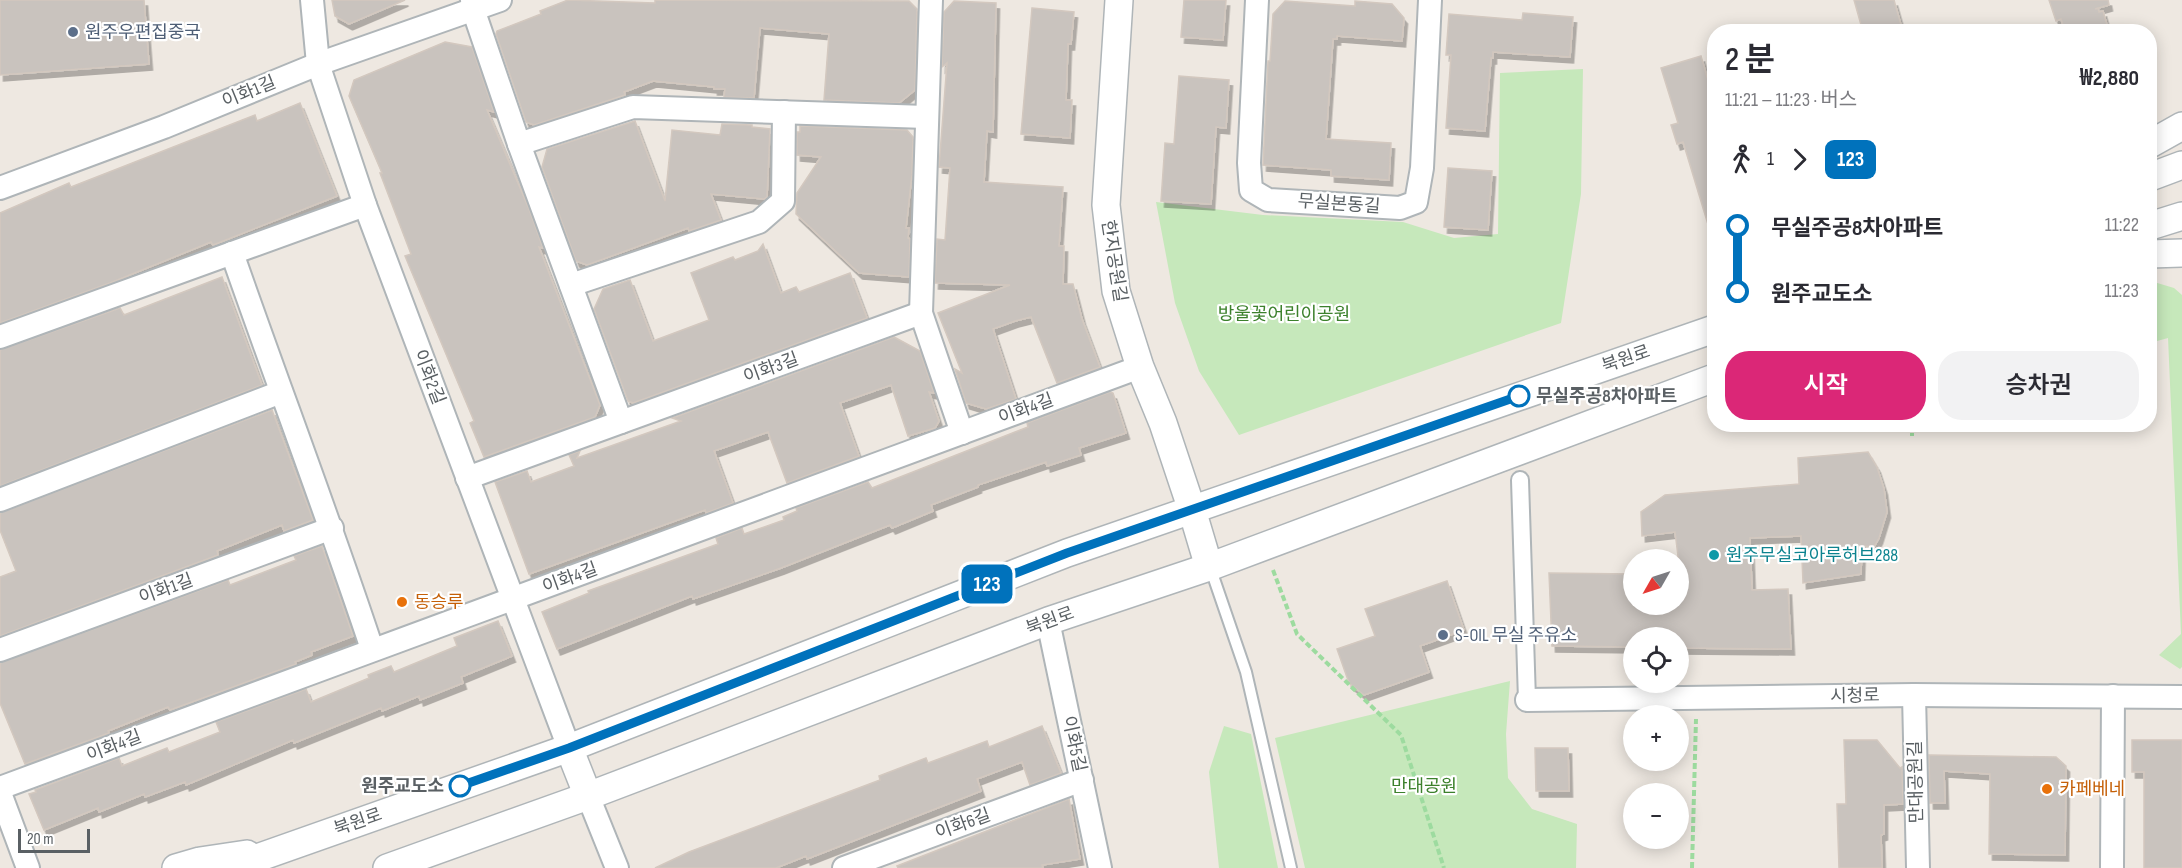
<!DOCTYPE html>
<html lang="ko">
<meta charset="utf-8">
<style>
:root{--surface:#fff;--page:#f2f2f3;--text:#2b2b33;--muted:#7c7c81;--accent:#db2777}
body{margin:0;font-family:"Sofia Sans Condensed","Noto Sans KR",sans-serif;background:var(--page);color:var(--text);height:100vh;display:flex;flex-direction:column;font-size:22px;white-space:nowrap}
*{box-sizing:border-box;margin:0}
p{font-size:20px;color:var(--muted)}
.icon{flex:none;width:33px;height:33px;fill:none;stroke:currentColor;stroke-width:2;stroke-linecap:round;stroke-linejoin:round}
.map{position:relative;flex:1;overflow:hidden}
.sheet{position:absolute;left:1707px;top:24px;width:450px;height:408px;display:flex;flex-direction:column;background:var(--surface);border-radius:24px;box-shadow:0 3px 15px #0003}
.sheet>*{flex:none}
.badge{padding:0 12px;border-radius:9px;font-size:21px;line-height:39px}
.needle{width:39px;rotate:231deg}
.controls{position:absolute;left:1623px;top:549px;display:grid;gap:12px}
.controls a{display:grid;place-items:center;width:66px;height:66px;border-radius:50%;background:var(--surface);box-shadow:0 3px 15px #0003;font-size:30px}
.scale{position:absolute;left:18px;bottom:15px;width:72px;box-sizing:border-box;padding-left:6px;border:3px solid #5a6064;border-top:0;font-size:16px;line-height:21px;white-space:nowrap;color:#5a6064;-webkit-text-stroke:4px #fff;paint-order:stroke}
.map>.badge{position:absolute;translate:-50% -50%;box-shadow:0 0 0 3px #fff}
.legs{display:flex;align-items:center;gap:9px;height:66px;padding:0 18px;font-size:20px}
.legs p{margin-inline-start:auto}
.summary{display:flex;align-items:center;justify-content:space-between;height:102px;padding:0 18px}
h1{font-size:33px;font-weight:600;line-height:45px}
.cta{display:flex;gap:12px;margin-top:auto;padding:12px 18px}
.cta a{flex:1;height:69px;border-radius:24px;background:var(--accent);color:#fff;font-size:24px;font-weight:600;line-height:69px;text-align:center}
.cta a+a{background:var(--page);color:var(--text)}
ul{padding:0 18px;list-style:none}
li{display:flex;align-items:center;gap:21px;height:66px;font-size:22px}
li i{display:grid;place-items:center;width:9px;height:100%;margin:0 8px;background:currentColor}
li i::after{content:'';width:15px;height:15px;margin:-8px;border:4px solid;border-radius:50%;background:var(--surface)}
li p{margin-inline-start:auto}
li:first-child i{background:linear-gradient(#0000 50%,currentColor 0)}
li:last-child i{background:linear-gradient(currentColor 50%,#0000 0)}
.map>svg:first-child{display:block}
.green{fill:#c6e8bb}
.building{fill:#c9c3be;stroke:#d3c8bf;stroke-width:1.5;filter:url(#shadow)}
.lines{fill:none;stroke-linecap:round;stroke-linejoin:round}
.service-casing{stroke:#afb5b8;stroke-width:14}
.pedestrian-casing{stroke:#afb5b8;stroke-width:20}
.minor-casing{stroke:#afb5b8;stroke-width:26}
.tertiary-casing{stroke:#afb5b8;stroke-width:30}
.path{stroke:#9ddb9f;stroke-width:4;stroke-dasharray:6 3;stroke-linecap:butt}
.service{stroke:#fff;stroke-width:10}
.pedestrian{stroke:#fff;stroke-width:16}
.minor{stroke:#fff;stroke-width:22}
.tertiary{stroke:#fff;stroke-width:27}
.line-1-casing{stroke:#fff;stroke-width:14}
.line-1{stroke:#0072bc;stroke-width:9}
.service-dot{fill:#5c6f8a;stroke:#fff;stroke-width:2}
.stop-1-dot{fill:#fff;stroke:#0072bc;stroke-width:3}
.culture-dot{fill:#0f9aa8;stroke:#fff;stroke-width:2}
.food-dot{fill:#e8710a;stroke:#fff;stroke-width:2}
.labels{text-anchor:middle;dominant-baseline:central;stroke-width:4.5;stroke-linejoin:round;paint-order:stroke}
.service-label{font-size:18px;fill:#4e5e75;stroke:#fff;text-anchor:start}
.street-label{font-size:18px;fill:#5a6064;stroke:#fff}
.park-label{font-size:18px;fill:#3c812c;stroke:#fff}
.stop-label{font-size:18px;font-weight:bold;fill:#5a6064;stroke:#fff;text-anchor:start}
.culture-label{font-size:18px;fill:#0d838f;stroke:#fff;text-anchor:start}
.food-label{font-size:18px;fill:#c56008;stroke:#fff;text-anchor:start}
</style>
<div class="map">
<svg width="2182" height="868" viewBox="0 0 2182 868">
<defs>
<filter id="shadow"><feDropShadow dx="3.5" dy="6" stdDeviation="0" flood-color="#0004"/></filter>
</defs>
<rect width="100%" height="100%" fill="#eee8e1"/>
<g class="green">
<path d="M1583,69L1581,194L1561,323L1239,435L1199,371L1175,303L1156,202L1263,215L1403,222L1454,238L1498,234L1500,73Z"/>
<path d="M2154,282L2174,288L2182,295V667L2180,669L2159,655L2181,634L2168,338L2150,343V283Z"/>
<path d="M1510,681L1506,734L1508,778L1532,809L1577,824L1576,868H1305L1275,738Z"/>
<path d="M1224,726L1251,734L1278,868H1219L1209,772Z"/>
</g>
<g class="building">
<path d="M0,0H144L149,64L0,75Z"/>
<path d="M332,0H405L349,24L335,16Z"/>
<path d="M568,0L655,3V0L909,1L917,9L915,90L899,103L824,100L829,34L760,28L754,98L724,97L725,89H714V87L653,81L624,92L625,95L534,125L526,122L496,34L497,31L541,14L540,11Z"/>
<path d="M1184,0H1226L1223,40L1181,37Z"/>
<path d="M1854,0H1894L1903,32H1863Z"/>
<path d="M2049,0H2108L2109,5L2095,9L2098,8L2099,12L2103,11L2109,32H2065L2061,19L2056,21Z"/>
<path d="M954,1L996,3L993,132L987,131L984,182L1063,187L1059,246H1064L1063,284H1073L1082,319L1100,367L1057,383L1031,317L1015,321L993,329L1016,399L986,409L966,403L955,369L962,373L938,313L1010,285L935,283L937,239L945,240L950,168L939,167L947,63L942,67L944,12Z"/>
<path d="M1285,1L1355,6V1L1392,4L1404,18L1402,41L1337,36V39H1333L1326,139L1391,143L1389,180L1331,176V170L1263,165L1268,61H1270L1273,14Z"/>
<path d="M1032,8L1074,12L1071,44H1068L1066,100H1072L1070,138L1021,134Z"/>
<path d="M1523,13L1573,17L1570,57L1493,52V58H1491L1485,131L1446,128L1451,55H1446L1449,14L1522,20Z"/>
<path d="M445,42L472,47L494,112L487,110L529,209L543,248L539,247L600,405L595,417L484,457L470,423L474,421L405,256L411,254L380,173H382L349,96L354,80Z"/>
<path d="M1701,56L1714,101V230L1710,231L1683,142L1677,144L1671,125L1678,123L1661,68Z"/>
<path d="M1179,76L1229,80L1226,128L1216,127L1211,204L1161,201L1165,143L1174,144Z"/>
<path d="M300,103L337,196L213,245L211,242L110,283L0,323V213L69,183L71,187L255,115L257,121Z"/>
<path d="M635,121L665,201L672,130L720,135L722,124L752,125V127L770,129L767,197L764,199L711,194L721,220L689,231L688,228L587,265L576,261L542,167L547,149Z"/>
<path d="M800,126L907,130L913,137L912,174L906,228H909L908,238L910,239L909,277L859,273L796,214L797,193L821,157L797,155V132H800Z"/>
<path d="M1448,168L1492,171L1488,230L1444,227Z"/>
<path d="M763,244L781,293L796,287L799,292L850,273L867,318L633,403L628,401L594,309L603,289L630,280L653,341L709,320L691,273L733,257L735,260L758,251Z"/>
<path d="M222,277L262,385L0,486V350L120,308L124,315Z"/>
<path d="M894,337L920,351L934,393L929,392L939,421L935,428L908,436L891,385L840,403L859,456L787,483L768,432L714,451L733,503L706,513L705,510L529,574L495,482L527,471L531,482L574,466L569,455L580,451L577,458L681,421L672,418Z"/>
<path d="M1110,392L1113,393L1126,433L1079,448L1081,455L1047,466L1046,462L978,485V487L931,505L933,511L892,528L890,525L781,568L693,599L692,596L557,649L542,612L589,593L588,591L718,544L716,538L742,528L744,534L784,520L783,517L797,511L796,508L868,482L872,488L1028,427L1027,423Z"/>
<path d="M272,410L313,520L284,531L282,525L217,551L218,555L0,636V577L16,571L0,530V513Z"/>
<path d="M1868,452L1877,467L1884,489L1887,512L1879,538L1874,547L1862,546L1861,574L1803,583L1801,536L1750,538L1752,590L1788,589L1791,649L1678,648V638H1634V647L1552,646L1549,573L1634,574V604H1678V556L1675,532L1642,536L1641,512L1665,495L1799,484L1798,458Z"/>
<path d="M322,546L353,636L311,652L312,655L295,662L296,664L170,710L168,707L108,731L109,733L25,764L0,703V663L228,580L230,585L296,560L294,556Z"/>
<path d="M1447,581L1464,630L1420,646L1429,672L1364,695L1349,683L1337,649L1375,636L1365,609Z"/>
<path d="M498,621L512,656L461,677L463,683L420,700L419,696L382,711L381,708L294,743L293,740L186,785L185,782L145,797L144,794L99,812L98,808L44,830L29,794L36,792L35,790L119,758L122,766L167,748L169,752L220,732L216,722L306,689L311,702L369,678L368,675L391,666L394,672L457,646L454,638Z"/>
<path d="M1042,726L1061,773L1030,785L1022,762L977,779L981,791L807,859L806,856L776,868H655L689,852L880,780L879,776L926,758L928,763L987,741L989,747Z"/>
<path d="M1844,740H1877L1900,768L1902,767L1903,804L1884,805V834L1881,835L1882,868H1839L1837,804H1846Z"/>
<path d="M2132,740H2182V868H2144V772H2132Z"/>
<path d="M1535,748H1568L1569,791H1536Z"/>
<path d="M1929,755L2056,757L2066,766L2065,855L1989,854L1990,774L1944,771L1945,803H1930Z"/>
<path d="M1069,799L1080,859L1042,865L1043,868H898L897,866Z"/>
</g>
<g class="lines">
<g class="service-casing">
<path id="service" d="M1210,567L1246,672L1291,868"/>
</g>
<g class="pedestrian-casing">
<path id="pedestrian" d="M1520,480L1527,700"/>
</g>
<g class="minor-casing">
<g id="minor">
<path d="M312,0L318,64L365,205L569,748"/>
<path d="M472,0L473,9L519,144L621,422"/>
<path d="M931,0L921,313L962,433"/>
<path d="M1257,0L1249,163L1251,190L1268,200L1400,208L1416,202L1422,168L1430,0"/>
<path d="M519,144L633,107L926,117"/>
<path d="M0,188L164,127L318,64L500,0"/>
<path d="M232,253C278,385 328,516 372,649"/>
<path d="M571,285L759,222L783,201L784,112"/>
<path d="M0,337L365,205"/>
<path d="M467,478L921,313"/>
<path d="M0,500L281,392"/>
<path d="M1048,621L1100,868"/>
<path d="M0,650L332,528"/>
<path d="M1914,695L1918,868"/>
<path d="M1527,700L1914,695L2182,697"/>
<path d="M0,788C379,646 760,508 1140,367"/>
<path d="M0,793L28,868"/>
<path d="M588,796L617,868"/>
<path d="M844,868L1082,780"/>
<path d="M2112,868L2113,696"/>
</g>
</g>
<g class="tertiary-casing">
<g id="tertiary">
<path d="M1119,0L1106,205L1116,291L1140,367L1163,423L1192,510L1209,567"/>
<path d="M2150,144L2182,126"/>
<path d="M2150,177L2182,165"/>
<path d="M2150,226L2182,216"/>
<path d="M2150,254L2182,253"/>
<path d="M569,748L588,796"/>
<path d="M176,868L200,861L247,854"/>
<path d="M229,868L569,748L1067,553L1714,329"/>
<path d="M387,868L588,796L1048,621L1209,567L1714,378"/>
</g>
</g>
<g class="path">
<path d="M1912,424V436"/>
<path d="M1273,570L1297,634L1401,735L1444,868"/>
<path d="M1692,868L1696,719"/>
</g>
<use href="#service" class="service"/>
<use href="#pedestrian" class="pedestrian"/>
<use href="#minor" class="minor"/>
<use href="#tertiary" class="tertiary"/>
</g>
<g class="lines">
<g class="line-1-casing">
<path id="line-1" d="M460,786L569,748L1067,553L1519,396"/>
</g>
<use href="#line-1" class="line-1"/>
</g>
<g class="service-dot">
<circle cx="73" cy="32" r="6"/>
<circle cx="1443" cy="635" r="6"/>
</g>
<g class="stop-1-dot">
<circle cx="1519" cy="396" r="10"/>
<circle cx="460" cy="786" r="10"/>
</g>
<circle class="culture-dot" cx="1714" cy="555" r="6"/>
<g class="food-dot">
<circle cx="402" cy="602" r="6"/>
<circle cx="2047" cy="789" r="6"/>
</g>
<g class="labels">
<g class="service-label">
<text x="85" y="32">원주우편집중국</text>
<text x="1455" y="635">S-OIL 무실 주유소</text>
</g>
<g class="street-label">
<text transform="translate(249 92) rotate(-22)">이화1길</text>
<text transform="translate(1339 204) rotate(4)">무실본동길</text>
<text transform="translate(1114 261) rotate(81)">한지공원길</text>
<text transform="translate(1626 359) rotate(-19)">북원로</text>
<text transform="translate(771 368) rotate(-20)">이화3길</text>
<text transform="translate(429 377) rotate(69)">이화2길</text>
<text transform="translate(1026 409) rotate(-20)">이화4길</text>
<text transform="translate(570 578) rotate(-20)">이화4길</text>
<text transform="translate(166 589) rotate(-20)">이화1길</text>
<text transform="translate(1050 621) rotate(-20)">북원로</text>
<text transform="translate(1855 696) rotate(-1)">시청로</text>
<text transform="translate(1074 744) rotate(78)">이화5길</text>
<text transform="translate(114 746) rotate(-21)">이화4길</text>
<text transform="translate(1916 782) rotate(-91)">만대공원길</text>
<text transform="translate(358 822) rotate(-19)">북원로</text>
<text transform="translate(963 824) rotate(-20)">이화6길</text>
</g>
<g class="park-label">
<text x="1284" y="314">방울꽃어린이공원</text>
<text x="1424" y="786">만대공원</text>
</g>
<g class="stop-label">
<text x="1536" y="396">무실주공8차아파트</text>
<text x="444" y="786" text-anchor="end">원주교도소</text>
</g>
<g class="culture-label">
<text x="1726" y="555">원주무실코아루허브288</text>
</g>
<g class="food-label">
<text x="414" y="602">동승루</text>
<text x="2059" y="789">카페베네</text>
</g>
</g>
</svg>
<div class="controls">
<a><svg class="needle" viewBox="-14 -14 28 28"><path d="M0-13l5 13h-10z" fill="#e53935"/><path d="M0 13l5-13h-10z" fill="#7c7c81"/></svg></a>
<a><svg class="icon" aria-label="locate" viewBox="0 0 24 24"><circle cx="12" cy="12" r="6"/><path d="M12 2v4M12 18v4M2 12h4M18 12h4"/></svg></a>
<a>+</a>
<a>−</a>
</div>
<div class="scale">20 m</div>
<b class="badge" style="left:987px;top:584px;background:#0072bc;color:#fff">123</b>
<section class="sheet">
<div class="summary"><div><h1>2 분</h1><p>11:21 – 11:23 · 버스</p></div><b>₩2,880</b></div>
<div class="legs"><svg class="icon" aria-label="walk" viewBox="0 0 24 24"><circle cx="13" cy="4" r="2"/><path d="M13 8l-2 6 4 7M11 14l-3 7M7 12l3-4h3l4 4"/></svg>1<svg class="icon" aria-label="forward" viewBox="0 0 24 24"><path d="M9 5l7 7-7 7"/></svg><b class="badge" style="background:#0072bc;color:#fff">123</b></div>
<ul>
<li><i style="color:#0072bc"></i><b>무실주공8차아파트</b><p>11:22</p></li>
<li><i style="color:#0072bc"></i><b>원주교도소</b><p>11:23</p></li>
</ul>
<div class="cta"><a>시작</a><a>승차권</a></div>
</section>
</div>
